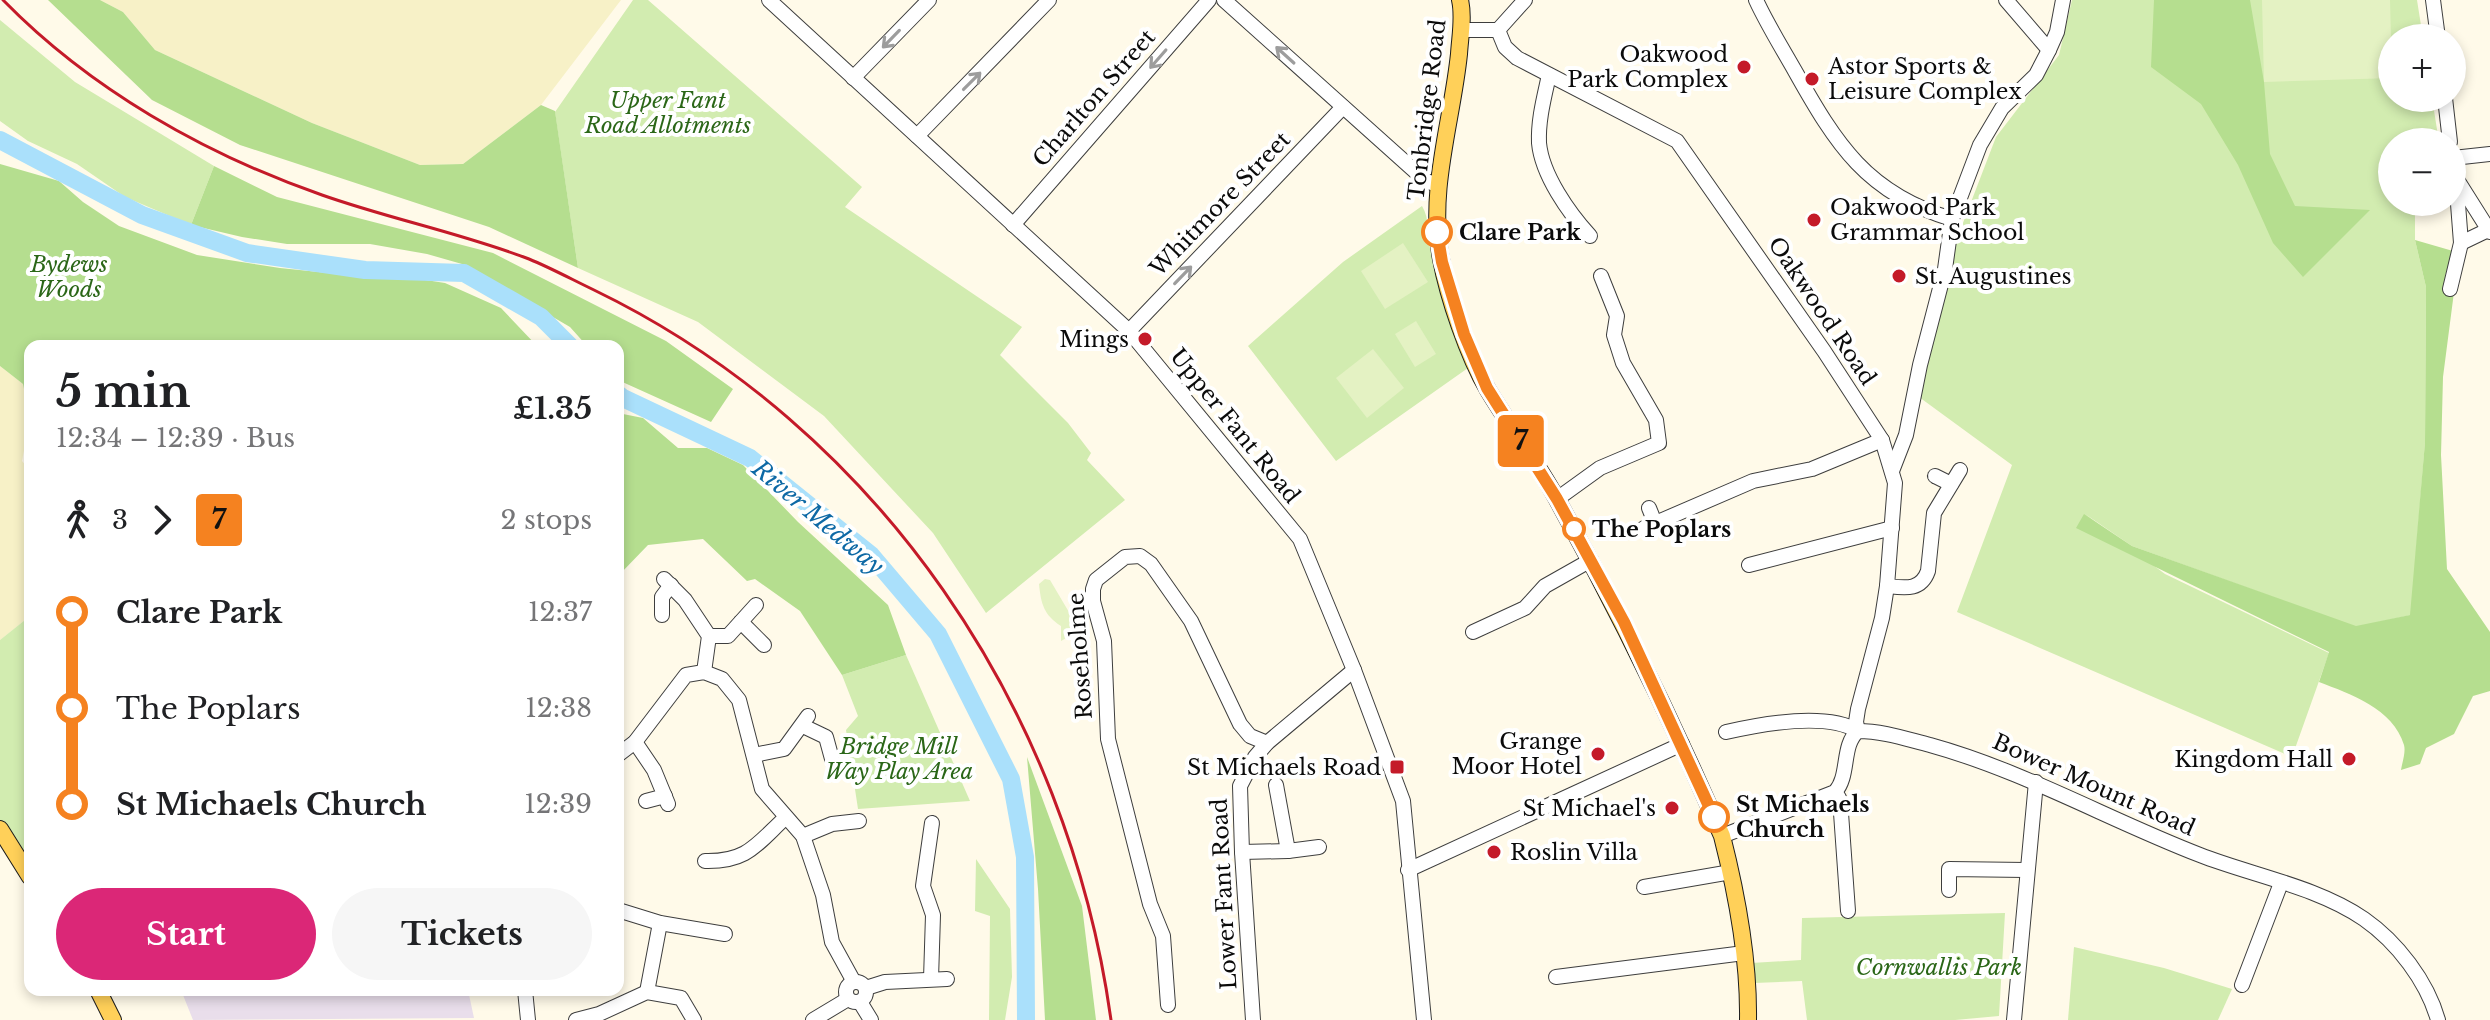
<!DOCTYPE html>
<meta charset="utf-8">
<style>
:root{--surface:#fff;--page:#f6f6f6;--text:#202124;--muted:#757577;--accent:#db2777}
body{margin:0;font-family:"Libre Baskerville",serif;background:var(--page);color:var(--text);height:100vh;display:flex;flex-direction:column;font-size:30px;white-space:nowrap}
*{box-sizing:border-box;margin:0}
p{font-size:26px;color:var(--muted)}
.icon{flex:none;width:44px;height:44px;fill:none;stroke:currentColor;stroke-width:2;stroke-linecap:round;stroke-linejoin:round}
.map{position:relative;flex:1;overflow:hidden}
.sheet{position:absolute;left:24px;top:340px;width:600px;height:656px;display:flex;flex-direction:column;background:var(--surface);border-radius:16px;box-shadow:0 4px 12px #0003}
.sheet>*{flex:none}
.badge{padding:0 16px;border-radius:6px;font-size:28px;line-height:52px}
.controls{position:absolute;left:2378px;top:24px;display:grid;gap:16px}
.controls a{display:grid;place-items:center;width:88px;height:88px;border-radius:50%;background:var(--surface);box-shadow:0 4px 12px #0003;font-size:40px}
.map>.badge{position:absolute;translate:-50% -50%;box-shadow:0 0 0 4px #fff}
.legs{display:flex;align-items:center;gap:12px;height:88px;padding:0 32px;font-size:26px}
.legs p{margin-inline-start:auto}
.headline{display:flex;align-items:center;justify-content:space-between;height:136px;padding:0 32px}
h1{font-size:44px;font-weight:700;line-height:60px}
.button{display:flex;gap:16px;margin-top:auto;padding:16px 32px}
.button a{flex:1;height:92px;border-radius:48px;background:var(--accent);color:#fff;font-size:32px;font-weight:700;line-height:92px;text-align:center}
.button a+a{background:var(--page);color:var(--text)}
ul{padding:0 32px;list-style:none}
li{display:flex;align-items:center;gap:28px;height:96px;font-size:30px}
li i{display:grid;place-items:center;width:12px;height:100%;margin:0 10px;background:currentColor}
li i::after{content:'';width:20px;height:20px;margin:-10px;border:6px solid;border-radius:50%;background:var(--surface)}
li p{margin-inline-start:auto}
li:first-child i{background:linear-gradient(#0000 50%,currentColor 0)}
li:last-child i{background:linear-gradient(currentColor 50%,#0000 0)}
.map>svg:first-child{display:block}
.industrial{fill:#e9deeb}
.farmland{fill:#f7f1c7}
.green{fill:#d2ecb0}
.forest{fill:#b5de8f}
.pitch{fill:#e4f2c3}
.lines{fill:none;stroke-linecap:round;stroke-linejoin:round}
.river{stroke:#aae0fb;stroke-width:18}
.minor-casing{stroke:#3e3e3e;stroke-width:16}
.major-casing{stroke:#1c1c1c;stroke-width:18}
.minor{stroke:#fff;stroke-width:14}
.major{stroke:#ffd059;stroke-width:16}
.rail{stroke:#c41a29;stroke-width:3}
.oneway{stroke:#9d9d9d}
.line-1-casing{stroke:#fff;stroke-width:18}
.line-1{stroke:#f58220;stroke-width:12}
.poi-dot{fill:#c41a29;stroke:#fff;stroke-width:3}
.stop-1-dot{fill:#fff;stroke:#f58220;stroke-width:4}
.labels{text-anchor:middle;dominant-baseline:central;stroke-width:8;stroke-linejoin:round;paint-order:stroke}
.poi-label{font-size:22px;fill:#0b0b0b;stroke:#fff;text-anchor:end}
.street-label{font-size:22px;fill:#0b0b0b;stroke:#fff}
.park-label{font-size:22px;font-style:italic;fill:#2b6718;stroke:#fff}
.stop-label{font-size:22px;font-weight:bold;fill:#0b0b0b;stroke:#fff;text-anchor:start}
.water-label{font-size:24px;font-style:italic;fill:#0d69a5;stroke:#fff}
</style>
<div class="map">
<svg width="2490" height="1020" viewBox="0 0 2490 1020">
<rect width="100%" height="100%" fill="#fffae9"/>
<path class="industrial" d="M181,990H468L474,1018L193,1020Z"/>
<g class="farmland">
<path d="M100,0H621L541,105L463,164L420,165L312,123L155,50L123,12Z"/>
<path d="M0,366L23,384L30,419L22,461L30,471V616L0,640Z"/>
</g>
<g class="green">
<path d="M633,0H648L862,187L845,207L1022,327L1000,355L1068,423L1091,453L1087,460L1125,500L986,613L933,533L824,416L698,322L578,268L555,112Z"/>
<path d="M2072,0H2417L2423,38H2392V98H2432L2439,142H2392V202L2448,203L2415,212V240L2426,287L2425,442L2411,615L2356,627L2132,546L2085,514L2165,574L2329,653L2292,757L1957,612L2012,465L1919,397L1958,236L1996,137L2059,55Z"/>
<path d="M0,20L75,82L214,166L191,225L125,197L77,164L28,141L0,121Z"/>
<path d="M1422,206C1430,219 1427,234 1430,248C1439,288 1451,331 1468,368L1336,461L1248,346L1343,262Z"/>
<path d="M30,616V864L0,821V640Z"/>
<path d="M906,655L970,801L858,809L846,730L858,716L842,675Z"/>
<path d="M976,859L1010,909L1012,977L1005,1020H989L990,916L975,911Z"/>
<path d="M2005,913L1999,1016L1955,1020H1807L1802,981L1754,983L1751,963L1801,960L1802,918Z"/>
<path d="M2074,947L2164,968L2232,989L2218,1020H2068Z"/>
</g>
<g class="forest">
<path d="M48,0H100L123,12L155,50L312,123L420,165L463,164L541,105L555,111L578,268L489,227L240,145L152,100Z"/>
<path d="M2154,0H2250L2264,82L2270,154L2295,206L2370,210L2303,277L2273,243L2238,165L2201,104L2151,67Z"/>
<path d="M0,164L59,181L83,202L119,226L197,255L280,268L367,277L413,278L445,283L501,308L537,346H30V419L23,384L0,366Z"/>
<path d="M214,166L277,197L493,253L666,341L733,389L711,422L618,380V346H587L570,327L462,264L427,254L370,244H287L242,237L191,225Z"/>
<path d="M2415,240L2453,251L2445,276V290L2454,292L2443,377L2441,455L2447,569L2490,632V691L2473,696L2454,734L2426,748L2420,764L2401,770C2402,763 2406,752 2404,745C2393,708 2350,694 2319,682L2329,652L2076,528L2084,514L2132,546L2356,626L2410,615L2425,442L2426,287Z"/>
<path d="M618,413L643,418L678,448H707L743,465L798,522L888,605L906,655L842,675L800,611L755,579L747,581L703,539L648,545L620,574L618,588Z"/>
<path d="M1027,757L1082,906L1096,1020H1045L1038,889Z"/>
</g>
<g class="pitch">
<path d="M2262,0H2390L2392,78L2264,82Z"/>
<path d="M1403,243L1428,282L1385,309L1361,271Z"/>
<path d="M1416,321L1436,354L1415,367L1395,334Z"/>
<path d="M1373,349L1404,388L1367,418L1336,378Z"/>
<path d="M1045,579L1050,580L1076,624L1075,633L1061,641V626C1044,615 1041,604 1039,584Z"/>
</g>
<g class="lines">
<g class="river">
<path d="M0,140L142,215L247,253L365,270L464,273L541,317L570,346"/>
<path d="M618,394L623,398L750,458L871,555L938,634L1011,779L1025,857L1026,1020"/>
</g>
<g class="minor-casing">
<g id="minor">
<path d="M769,0L1129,331L1300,539L1354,670L1403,801L1424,1020"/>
<path d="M1224,0L1426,181L1438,185"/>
<path d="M1756,0C1767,24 1782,48 1795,71C1836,144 1867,194 1952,219"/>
<path d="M2006,0L2049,50"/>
<path d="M2433,0L2438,38"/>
<path d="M1461,30H1498L1525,0"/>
<path d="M1498,30L1505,47L1517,58L1677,141L1824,351L1882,440L1895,483L1887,586L1882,618L1858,709L1856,722L1858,731"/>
<path d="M1549,75C1544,98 1538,120 1539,143C1542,175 1569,213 1590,236"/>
<path d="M853,78L929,0"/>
<path d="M2445,98L2450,142"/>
<path d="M917,136L1049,0"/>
<path d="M2452,154L2456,178L2490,232"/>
<path d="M2453,158L2490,154"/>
<path d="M1013,225L1209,0"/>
<path d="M2461,243L2488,230"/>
<path d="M2450,289L2461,243L2456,178"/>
<path d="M1129,331L1343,107"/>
<path d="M1892,471L1906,435L1920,365L1945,269L1952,219L1980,145L2002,108L2036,75L2049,50L2057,32L2063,0"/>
<path d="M1935,476L1951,484"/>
<path d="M1557,499L1600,468L1659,443L1656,420L1623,363L1614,335L1617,316L1601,276"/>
<path d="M1649,508L1655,523"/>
<path d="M1644,528L1753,481L1812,469L1882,440"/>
<path d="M1749,565L1892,528"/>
<path d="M664,579L685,600L709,636L704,672"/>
<path d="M1887,586C1905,588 1921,591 1928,571L1934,513L1960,470"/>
<path d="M662,615V597L671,585"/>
<path d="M741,622L764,645"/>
<path d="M1473,632L1525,608L1545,586L1591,560"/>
<path d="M709,636H728L756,605"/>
<path d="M803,726L826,737L832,759"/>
<path d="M1726,732C1761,724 1826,712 1858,731"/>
<path d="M635,742L654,770L668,804"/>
<path d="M618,755L635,742L686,675L704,672L722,679L739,700L762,789L803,836L823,895L832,942L854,982"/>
<path d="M754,755L784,749L808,716"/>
<path d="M1276,785L1288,851"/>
<path d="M1835,792L1839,798L1841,813L1848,911"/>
<path d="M646,801L665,796"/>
<path d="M803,836L832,824L859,821"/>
<path d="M1722,836L1835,792C1850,776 1841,745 1858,731C1883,731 1906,739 1930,745C2024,771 2109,820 2200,855C2251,875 2318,887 2364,919C2397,942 2427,981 2438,1020"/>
<path d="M1242,852L1288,851L1319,847"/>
<path d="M705,861C747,862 756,845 785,818"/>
<path d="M1408,870L1682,744"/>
<path d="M1644,887L1731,872"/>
<path d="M1949,890V869L2026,870"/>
<path d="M618,910L660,923L725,934"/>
<path d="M1556,977L1744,953"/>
<path d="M931,979L933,915L923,886L932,823"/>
<circle cx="856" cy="992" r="10"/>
<path d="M2242,985L2281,883"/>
<path d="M866,988L885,982L947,979"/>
<path d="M525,990L528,1020"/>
<path d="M647,992L660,923"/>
<path d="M860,1002L871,1020"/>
<path d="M1168,1005L1163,936L1150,904L1108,739L1104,641L1093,601V589L1096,580L1125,557L1140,556L1151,564L1191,621L1240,724L1250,736L1267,743"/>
<path d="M576,1020L599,1014L647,992L681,998L694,1020"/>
<path d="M813,1020L848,999"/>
<path d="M1253,1020L1242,852L1240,786L1255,757L1267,743L1354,670"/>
<path d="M2014,1020L2036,782"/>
</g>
</g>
<g class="major-casing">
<g id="major">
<path d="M1460,0C1464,17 1460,37 1459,54C1452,122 1428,190 1441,259C1448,297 1468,356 1488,390C1511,428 1538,464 1559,503C1619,612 1673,722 1722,836C1737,895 1749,958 1748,1020"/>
<path d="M0,829L30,877"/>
<path d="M98,990L113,1020"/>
</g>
</g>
<use href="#minor" class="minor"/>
<use href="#major" class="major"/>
<path class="rail" d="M3,0C90,89 204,154 322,195C390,219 461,233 529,259C551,268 573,280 594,290C879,428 1068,709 1111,1020"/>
</g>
<defs><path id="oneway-shaft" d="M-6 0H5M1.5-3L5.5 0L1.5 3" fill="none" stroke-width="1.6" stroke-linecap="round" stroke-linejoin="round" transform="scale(2)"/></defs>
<g class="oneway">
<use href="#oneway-shaft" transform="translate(891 39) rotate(134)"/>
<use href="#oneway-shaft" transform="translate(1285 55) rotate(-138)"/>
<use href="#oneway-shaft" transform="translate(1158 59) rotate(131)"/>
<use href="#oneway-shaft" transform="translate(972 81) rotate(-45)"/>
<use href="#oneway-shaft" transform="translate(1183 275) rotate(-46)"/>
</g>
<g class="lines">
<g class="line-1-casing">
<path id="line-1" d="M1437,232L1442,262L1464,334L1487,388L1557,499L1624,622L1714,817"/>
</g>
<use href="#line-1" class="line-1"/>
</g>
<g class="poi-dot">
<circle cx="1744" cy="67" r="8"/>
<circle cx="1812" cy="79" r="8"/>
<circle cx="1814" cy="220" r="8"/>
<circle cx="1899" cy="276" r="8"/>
<circle cx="1145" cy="339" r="8"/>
<circle cx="1598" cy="754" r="8"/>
<circle cx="2349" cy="759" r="8"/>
<rect x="1389" y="759" width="16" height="16" rx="4"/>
<circle cx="1672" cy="808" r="8"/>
<circle cx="1494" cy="852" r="8"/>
</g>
<g class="stop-1-dot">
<circle cx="1437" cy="232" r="14"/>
<circle cx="1574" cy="529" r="10"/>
<circle cx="1714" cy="817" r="14"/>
</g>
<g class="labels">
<g class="poi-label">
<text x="1728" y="54">Oakwood<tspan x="1728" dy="25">Park Complex</tspan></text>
<text x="1828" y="66" text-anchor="start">Astor Sports &amp;<tspan x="1828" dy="25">Leisure Complex</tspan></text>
<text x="1830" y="207" text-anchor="start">Oakwood Park<tspan x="1830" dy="25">Grammar School</tspan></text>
<text x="1915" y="276" text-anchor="start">St. Augustines</text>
<text x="1129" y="339">Mings</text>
<text x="1582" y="741">Grange<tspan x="1582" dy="25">Moor Hotel</tspan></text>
<text x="2333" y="759">Kingdom Hall</text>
<text x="1381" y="767">St Michaels Road</text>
<text x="1656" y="808">St Michael's</text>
<text x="1510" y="852" text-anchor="start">Roslin Villa</text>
</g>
<g class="street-label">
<text transform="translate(1094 98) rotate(-49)">Charlton Street</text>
<text transform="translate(1427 110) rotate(-83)">Tonbridge Road</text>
<text transform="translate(1220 204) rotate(-46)">Whitmore Street</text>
<text transform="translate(1822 311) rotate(56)">Oakwood Road</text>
<text transform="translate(1235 426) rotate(51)">Upper Fant Road</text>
<text transform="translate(1080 656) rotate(-94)">Roseholme</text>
<text transform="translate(2094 785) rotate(24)">Bower Mount Road</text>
<text transform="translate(1224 894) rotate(-93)">Lower Fant Road</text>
</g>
<g class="park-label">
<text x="668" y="100">Upper Fant<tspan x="668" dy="25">Road Allotments</tspan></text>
<text x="69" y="264">Bydews<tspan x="69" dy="25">Woods</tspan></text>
<text x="899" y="746">Bridge Mill<tspan x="899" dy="25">Way Play Area</tspan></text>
<text x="1939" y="967">Cornwallis Park</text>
</g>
<g class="stop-label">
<text x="1459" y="232">Clare Park</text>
<text x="1592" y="529">The Poplars</text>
<text x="1736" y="804">St Michaels<tspan x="1736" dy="25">Church</tspan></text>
</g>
<g class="water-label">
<text transform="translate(818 517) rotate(40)">River Medway</text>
</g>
</g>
</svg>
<div class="controls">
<a>+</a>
<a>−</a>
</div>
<b class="badge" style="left:1521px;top:441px;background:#f58220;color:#111">7</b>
<section class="sheet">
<div class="headline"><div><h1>5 min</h1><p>12:34 – 12:39 · Bus</p></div><b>£1.35</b></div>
<div class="legs"><svg class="icon" aria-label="walk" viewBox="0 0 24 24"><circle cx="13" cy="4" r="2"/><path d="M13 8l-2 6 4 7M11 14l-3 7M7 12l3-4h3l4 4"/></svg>3<svg class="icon" aria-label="forward" viewBox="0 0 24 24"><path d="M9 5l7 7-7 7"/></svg><b class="badge" style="background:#f58220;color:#111">7</b><p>2 stops</p></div>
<ul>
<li><i style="color:#f58220"></i><b>Clare Park</b><p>12:37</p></li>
<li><i style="color:#f58220"></i><span>The Poplars</span><p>12:38</p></li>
<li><i style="color:#f58220"></i><b>St Michaels Church</b><p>12:39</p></li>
</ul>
<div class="button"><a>Start</a><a>Tickets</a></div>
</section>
</div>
